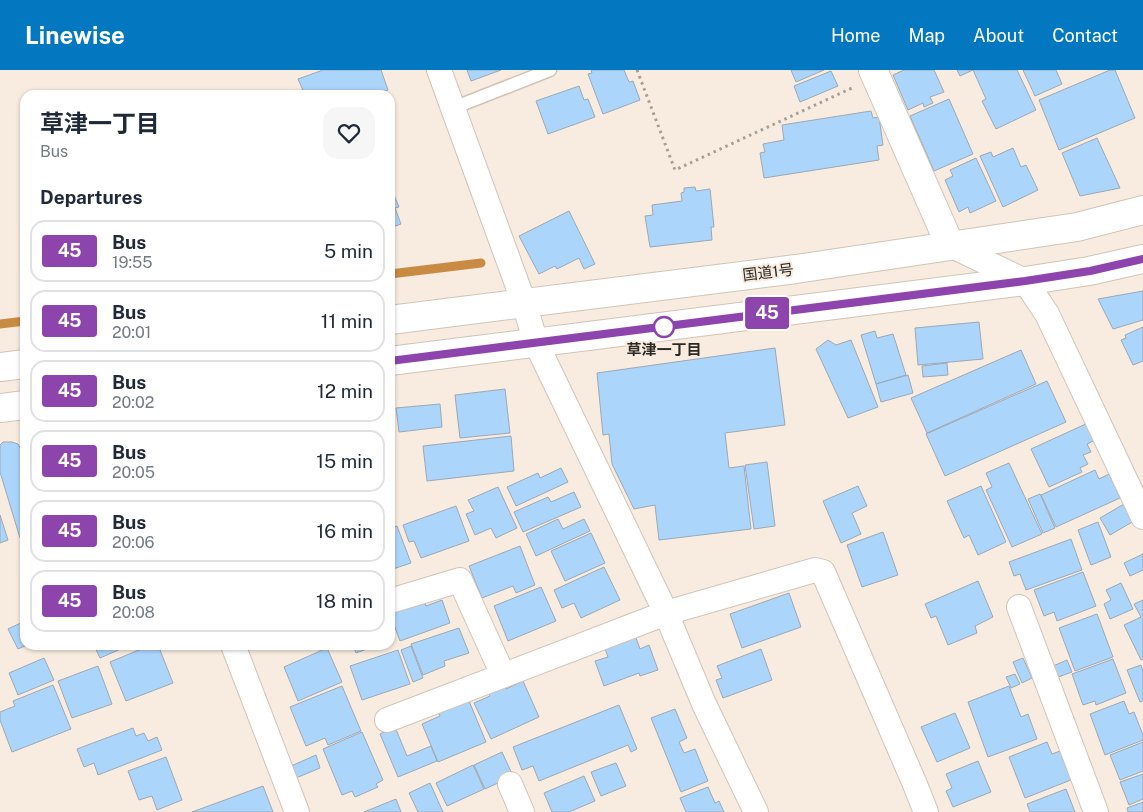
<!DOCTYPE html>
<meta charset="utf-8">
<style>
:root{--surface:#fff;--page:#f6f6f7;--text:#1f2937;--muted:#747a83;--line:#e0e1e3;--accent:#0477c1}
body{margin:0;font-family:"Public Sans","Noto Sans JP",sans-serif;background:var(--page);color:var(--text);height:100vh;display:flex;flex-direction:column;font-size:19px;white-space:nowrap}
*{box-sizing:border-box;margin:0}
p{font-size:16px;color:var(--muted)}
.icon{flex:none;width:28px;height:28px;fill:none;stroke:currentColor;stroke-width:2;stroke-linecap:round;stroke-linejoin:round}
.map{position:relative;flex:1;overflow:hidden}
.sheet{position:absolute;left:20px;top:20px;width:375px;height:560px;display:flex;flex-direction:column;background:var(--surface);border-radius:15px;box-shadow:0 1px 4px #0004}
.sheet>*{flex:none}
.badge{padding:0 10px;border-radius:4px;font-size:18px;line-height:32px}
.map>.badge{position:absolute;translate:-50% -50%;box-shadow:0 0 0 2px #fff}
h2{padding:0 20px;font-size:19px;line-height:45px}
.round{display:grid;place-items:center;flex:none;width:52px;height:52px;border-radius:15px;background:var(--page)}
.summary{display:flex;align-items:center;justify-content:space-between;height:85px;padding:0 20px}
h1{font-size:24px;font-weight:700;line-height:38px}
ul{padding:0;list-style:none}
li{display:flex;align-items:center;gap:15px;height:62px;margin:0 10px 8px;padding:0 10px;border:2px solid var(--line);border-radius:15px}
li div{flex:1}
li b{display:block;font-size:19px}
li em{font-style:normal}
li .badge{min-width:55px;font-weight:700;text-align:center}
header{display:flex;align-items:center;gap:30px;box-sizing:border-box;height:70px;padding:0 25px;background:var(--accent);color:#fff}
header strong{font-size:24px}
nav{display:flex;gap:28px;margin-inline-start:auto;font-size:18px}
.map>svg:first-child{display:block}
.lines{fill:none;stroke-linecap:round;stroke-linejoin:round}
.stream{stroke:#c98b44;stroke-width:9}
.building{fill:#acd5fc;stroke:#9ca8b4}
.service-casing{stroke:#d0c4b7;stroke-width:15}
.minor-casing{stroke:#d0c4b7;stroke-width:26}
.tertiary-casing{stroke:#d0c4b7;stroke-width:30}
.trunk-casing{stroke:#d0c4b7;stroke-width:30}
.path{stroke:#a79f95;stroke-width:3;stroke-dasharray:2.5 4;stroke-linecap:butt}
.service{stroke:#fff;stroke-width:12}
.minor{stroke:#fff;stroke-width:24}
.tertiary{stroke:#fff;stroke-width:28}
.trunk{stroke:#fff;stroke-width:28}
.line-casing{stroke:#fff;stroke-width:11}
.line{stroke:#8e44ad;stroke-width:8}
.stop-dot{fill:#fff;stroke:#8e44ad;stroke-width:2.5}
.labels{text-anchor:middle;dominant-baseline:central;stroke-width:4;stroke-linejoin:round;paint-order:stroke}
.street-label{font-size:15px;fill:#2c2823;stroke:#f8ece0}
.stop-label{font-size:15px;font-weight:bold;fill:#2c2823;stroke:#f8ece0}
</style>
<header>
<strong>Linewise</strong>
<nav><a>Home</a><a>Map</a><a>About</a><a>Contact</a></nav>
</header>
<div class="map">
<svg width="1143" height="742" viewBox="0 0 1143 742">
<rect width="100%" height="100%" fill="#f8ece0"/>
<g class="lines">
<g class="stream">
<path d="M390,204L481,193"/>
<path d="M0,254L25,251"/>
</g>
</g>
<g class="building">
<path d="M323,0H381L388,20L374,25H305L298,9Z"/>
<path d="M467,0H501L471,11Z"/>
<path d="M591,0H624L629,12L633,11L640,30L603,44L588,4L592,3Z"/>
<path d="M791,0H824L796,12Z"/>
<path d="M904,0H934L944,22L930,27L933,33L924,37L923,33L908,40L893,5Z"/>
<path d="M957,0H1017L1036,40L996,59L982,31L986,29L973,0L960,6Z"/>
<path d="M1023,0H1056L1062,14L1035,26Z"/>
<path d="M1110,0H1115L1135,48L1059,80L1039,30Z"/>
<path d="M831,1L838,16L800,32L794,16Z"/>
<path d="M579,16L584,30L588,29L595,47L548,64L536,31Z"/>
<path d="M949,29L973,84L934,101L910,46Z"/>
<path d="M871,41L873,48L879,47L883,75L877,76L879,90L764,108L760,83L765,82L763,74L784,70L782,55Z"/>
<path d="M1097,68L1120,118L1080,126L1062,83Z"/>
<path d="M1013,78L1021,97L1026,95L1038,120L1003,137L980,86L991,82L993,87Z"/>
<path d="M976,88L996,131L970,143L968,137L959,142L945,110L953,106L950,100Z"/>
<path d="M695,117L696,121L710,119L714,157H711L712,170L650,177L645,146L653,145L652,135L682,131L681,123L684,122V118Z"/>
<path d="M394,125L399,137L395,138L401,154L390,158V126Z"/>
<path d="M569,141L595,194L584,199L579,188L557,199L555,196L539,204L519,166Z"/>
<path d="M1143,221V250L1113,259L1098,229Z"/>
<path d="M979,252L983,289L918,295L915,258Z"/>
<path d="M1143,257V291L1133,295L1121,270L1126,268L1125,265Z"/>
<path d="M875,261L877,268L893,264L906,305L876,314L861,265Z"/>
<path d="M828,270L836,275L851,270L878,337L848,348L816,279Z"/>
<path d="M775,278L785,355L725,363L729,398L744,396L751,459L659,470L655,435L634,439L612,394L609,364L603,365L597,303Z"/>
<path d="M1021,280L1036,314L927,363L911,328Z"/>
<path d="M947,293L948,305L923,307L922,296Z"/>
<path d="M908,305L913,323L881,332L876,314Z"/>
<path d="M1047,311L1066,352L945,406L926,364Z"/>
<path d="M505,319L510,363L460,368L455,325Z"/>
<path d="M440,334L442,357L399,362L396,338Z"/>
<path d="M1088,353L1095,370L1087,374L1091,382L1083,385L1088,394L1080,398L1082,402L1049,417L1031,379Z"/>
<path d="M511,366L514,401L427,411L423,376Z"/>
<path d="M3,372H12L18,374L23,383L25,382V466L20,468L0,402V375Z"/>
<path d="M767,392L775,456L754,459L745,395Z"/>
<path d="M1009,393L1042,464L1012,477L986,420L992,417L986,403Z"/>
<path d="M561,398L568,412L516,436L507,417L538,403L540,408Z"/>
<path d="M1095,400L1099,409L1109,404L1120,428L1056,457L1041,425Z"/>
<path d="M858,416L867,436L852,443L861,464L841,473L823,431Z"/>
<path d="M981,416L1006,472L978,485L969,465L964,468L947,431Z"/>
<path d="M498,417L517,458L496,468L491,458L475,465L466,444L474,441L468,430Z"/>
<path d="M574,422L581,437L523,462L514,442L548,427L551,432Z"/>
<path d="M1040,424L1055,458L1043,463L1028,429Z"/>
<path d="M1124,434L1134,451L1110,465L1100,448Z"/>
<path d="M456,436L469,471L421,488L414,471L409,472L403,455Z"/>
<path d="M0,445L8,470L0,473Z"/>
<path d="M558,449L563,459L584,449L590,461L536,486L526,464Z"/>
<path d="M1098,452L1111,487L1091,495L1078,460Z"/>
<path d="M397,456L411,493L390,500V458Z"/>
<path d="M883,462L898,505L862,517L847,475Z"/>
<path d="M591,463L605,493L565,511L551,481Z"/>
<path d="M1071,469L1082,500L1026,520L1020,504L1014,506L1009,492Z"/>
<path d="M520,476L535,515L516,523L513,516L482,528L469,496Z"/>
<path d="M1143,484V500L1130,506L1124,493Z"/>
<path d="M604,497L620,530L581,548L574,533L562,538L554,520Z"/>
<path d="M1083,502L1096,536L1057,551L1054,542L1044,546L1034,520Z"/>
<path d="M978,511L993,547L975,556L977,563L948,575L936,546L931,548L925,534Z"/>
<path d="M1121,513L1133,539L1110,549L1104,534L1111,530L1106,520Z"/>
<path d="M541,517L556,551L508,571L494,536Z"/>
<path d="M421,522L426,536L442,530L450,553L400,571L390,544V533Z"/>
<path d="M789,523L801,557L742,578L730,544Z"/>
<path d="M1143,530V589L1141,590L1124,555L1141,547L1134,534Z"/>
<path d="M1097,544L1113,587L1075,601L1059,558Z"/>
<path d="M25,551V575H27L18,579L8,559Z"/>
<path d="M459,558L469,583L444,591L445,596L423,605L411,574Z"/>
<path d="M635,565L640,579L649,575L658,600L640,606L639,603L604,616L595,591L608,587L604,576Z"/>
<path d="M94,575H130L100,588Z"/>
<path d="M151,575H158L173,613L126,631L110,592Z"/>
<path d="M353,575H378L356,583Z"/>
<path d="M411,576L423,608L413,612L401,580Z"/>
<path d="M327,578L342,612L298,631L284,597Z"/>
<path d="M761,579L772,610L723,628L716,610L722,608L717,596Z"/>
<path d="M398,580L410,614L362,630L350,596Z"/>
<path d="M44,588L54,610L18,625L9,603Z"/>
<path d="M1023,588L1032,608L1022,613L1013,592Z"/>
<path d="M1113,589L1126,623L1096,635L1095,631L1083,635L1072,604Z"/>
<path d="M1067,590L1072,602L1058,607L1053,596Z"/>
<path d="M1141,595L1143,601V631L1140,632L1127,600Z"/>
<path d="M98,596L112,634L72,648L58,611Z"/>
<path d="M1015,604L1020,614L1011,618L1006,607Z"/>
<path d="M523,611L539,647L491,669L474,633L490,626L487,620L504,613L506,619Z"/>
<path d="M53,615L71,659L12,682L0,650V642L15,636L13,631Z"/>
<path d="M342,616L361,661L328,675L325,668L306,676L290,637Z"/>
<path d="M1009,616L1021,647L1028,644L1037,669L988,687L968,632Z"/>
<path d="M467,626L486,672L438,692L422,654L440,646L437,638Z"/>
<path d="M1124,631L1129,644L1134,642L1143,665V670L1105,685L1090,644Z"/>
<path d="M619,635L637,679L631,682L628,675L539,711L533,696L522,700L513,677Z"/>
<path d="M675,639L687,668L679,672L684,683L695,679L708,711L681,722L651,648Z"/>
<path d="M955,643L970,678L937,692L921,657Z"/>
<path d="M395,657L407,686L431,676L437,691L398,707L380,664Z"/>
<path d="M133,658L136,666L144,663L148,671L157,667L162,680L98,705L94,693L84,697L77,679Z"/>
<path d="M362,662L383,710L376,714L378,717L355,727L352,721L342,725L323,679Z"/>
<path d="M1047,672L1052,684L1060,681L1071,710L1025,728L1009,687Z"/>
<path d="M1143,672V701L1120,710L1110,685Z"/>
<path d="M502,682L513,706L485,719L474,695Z"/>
<path d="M316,685L320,698L296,708L291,696Z"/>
<path d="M166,687L182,730L157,740L152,726L139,730L128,701Z"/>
<path d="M978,691L991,722L953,737L946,721L952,718L946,704Z"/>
<path d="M616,693L626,716L601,726L591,702Z"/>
<path d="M473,695L484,719L447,736L436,713Z"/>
<path d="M1143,704V729L1129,735L1120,712Z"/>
<path d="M584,706L595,731L569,742H552L544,723Z"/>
<path d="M430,713L443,742H418L409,723Z"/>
<path d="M263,716L273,742H192Z"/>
<path d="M708,717L715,733L719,731L724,742H686L680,728Z"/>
<path d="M1066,719L1075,742H1030L1027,734Z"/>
<path d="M396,729L401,742H364Z"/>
<path d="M1143,732V742H1128L1127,738Z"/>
</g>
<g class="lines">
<g class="service-casing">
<path id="service" d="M453,38L550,0"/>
</g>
<g class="minor-casing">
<g id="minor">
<path d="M439,0L524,233L536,273L666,543L704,634L756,742"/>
<path d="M950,175L1025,211L1047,244L1143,447"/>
<path d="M390,531L460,510L503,605"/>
<path d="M1019,537L1096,742"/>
<path d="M233,575L297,742"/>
<path d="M387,650L666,543L815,500L823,502L914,712L926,742"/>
<path d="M510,714L522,742"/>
</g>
</g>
<g class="tertiary-casing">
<path id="tertiary" d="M873,0L950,175"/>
</g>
<g class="trunk-casing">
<g id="trunk">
<path d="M390,250L796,199L1077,157L1143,140"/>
<path d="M390,291L1025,211L1089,201L1143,189"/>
<path d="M0,297L25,294"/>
<path d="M0,338L25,335"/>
</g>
</g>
<path class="path" d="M637,0L675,100L852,18"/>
<use href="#service" class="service"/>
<use href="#minor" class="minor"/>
<use href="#tertiary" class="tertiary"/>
<use href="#trunk" class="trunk"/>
</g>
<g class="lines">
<g class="line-casing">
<path id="line" d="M390,291L1025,211L1090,201L1143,189"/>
</g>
<use href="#line" class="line"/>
</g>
<circle class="stop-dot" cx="664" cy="257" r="10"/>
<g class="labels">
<g class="street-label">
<text transform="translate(768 202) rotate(-7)">国道1号</text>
</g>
<g class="stop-label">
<text x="664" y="279">草津一丁目</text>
</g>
</g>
</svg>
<b class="badge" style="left:767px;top:243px;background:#8e44ad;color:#fff">45</b>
<section class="sheet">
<div class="summary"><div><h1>草津一丁目</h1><p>Bus</p></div><a class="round"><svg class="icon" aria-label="heart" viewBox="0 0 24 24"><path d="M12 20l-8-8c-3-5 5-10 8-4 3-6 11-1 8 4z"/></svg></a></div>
<h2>Departures</h2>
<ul>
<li><span class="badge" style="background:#8e44ad;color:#fff">45</span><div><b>Bus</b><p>19:55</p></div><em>5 min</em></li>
<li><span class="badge" style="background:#8e44ad;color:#fff">45</span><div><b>Bus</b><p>20:01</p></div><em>11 min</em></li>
<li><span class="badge" style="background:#8e44ad;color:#fff">45</span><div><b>Bus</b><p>20:02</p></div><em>12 min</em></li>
<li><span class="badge" style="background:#8e44ad;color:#fff">45</span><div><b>Bus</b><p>20:05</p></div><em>15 min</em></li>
<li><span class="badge" style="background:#8e44ad;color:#fff">45</span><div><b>Bus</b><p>20:06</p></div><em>16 min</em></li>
<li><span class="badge" style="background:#8e44ad;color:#fff">45</span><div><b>Bus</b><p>20:08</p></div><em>18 min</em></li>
</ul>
</section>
</div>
